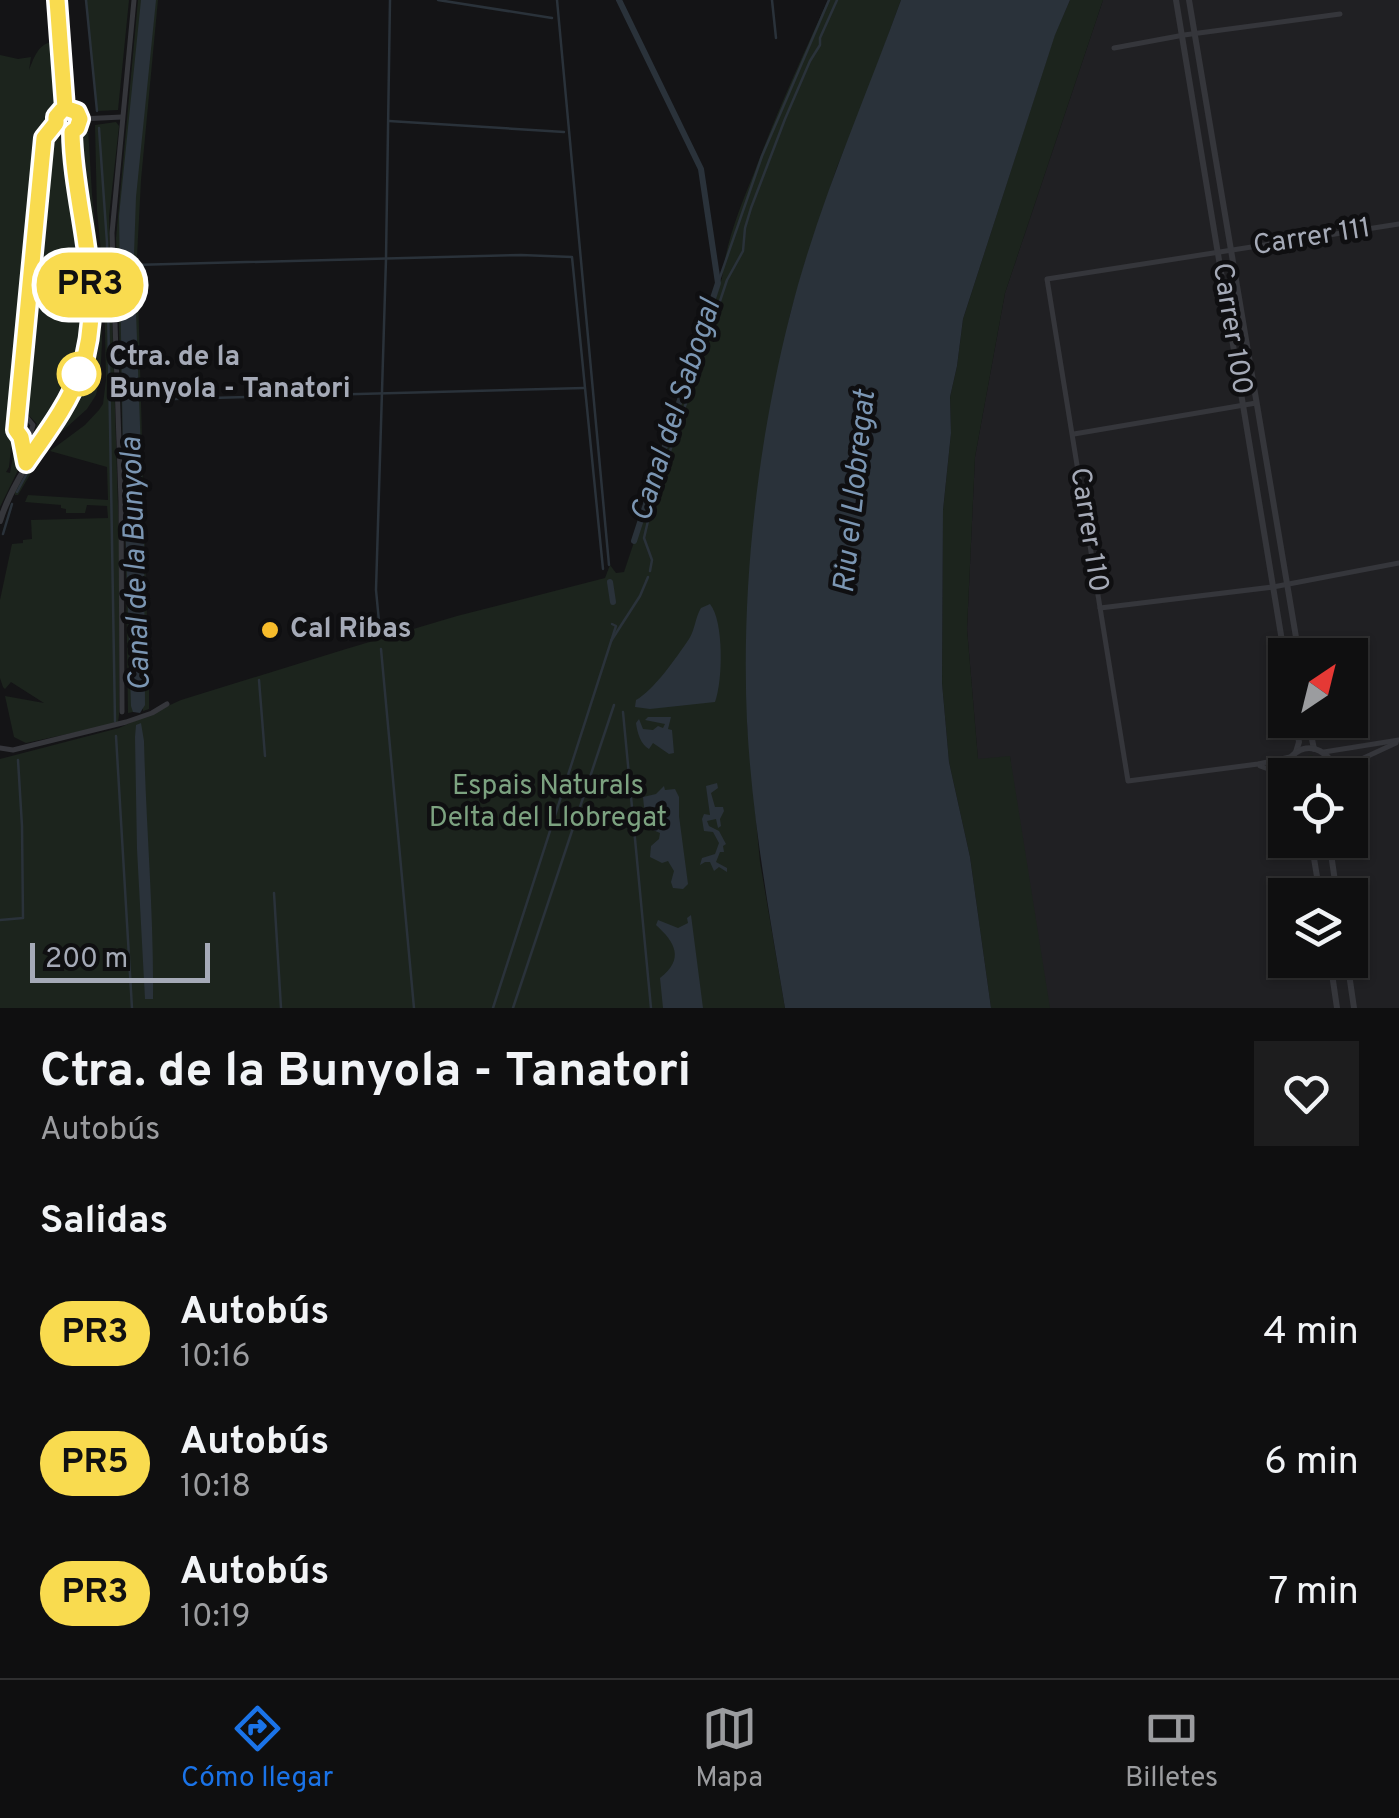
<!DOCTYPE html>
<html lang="es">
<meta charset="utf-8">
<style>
:root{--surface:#0f0f10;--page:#1d1d1e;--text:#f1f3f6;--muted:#9b9c9f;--line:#2f2f30;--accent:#1a73e8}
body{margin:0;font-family:Overpass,sans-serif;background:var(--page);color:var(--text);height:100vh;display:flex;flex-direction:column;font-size:38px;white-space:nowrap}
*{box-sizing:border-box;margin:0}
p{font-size:32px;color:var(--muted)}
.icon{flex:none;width:55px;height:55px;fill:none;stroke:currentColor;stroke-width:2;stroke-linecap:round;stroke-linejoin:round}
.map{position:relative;height:1008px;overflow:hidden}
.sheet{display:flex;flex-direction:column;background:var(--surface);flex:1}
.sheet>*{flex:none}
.badge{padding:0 20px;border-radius:32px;font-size:35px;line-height:65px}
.needle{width:65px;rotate:35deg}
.buttons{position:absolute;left:1268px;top:638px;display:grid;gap:20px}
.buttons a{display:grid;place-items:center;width:100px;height:100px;border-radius:0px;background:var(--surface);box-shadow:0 2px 8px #0004,0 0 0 2px var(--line);font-size:50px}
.scale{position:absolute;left:30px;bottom:25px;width:180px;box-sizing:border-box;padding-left:10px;border:5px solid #a5aab7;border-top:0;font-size:28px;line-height:35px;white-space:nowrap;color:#a5aab7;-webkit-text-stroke:8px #0f0f11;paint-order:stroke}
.map>.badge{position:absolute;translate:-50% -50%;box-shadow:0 0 0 5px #fff}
h2{padding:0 40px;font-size:38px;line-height:90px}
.round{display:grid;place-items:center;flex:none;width:105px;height:105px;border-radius:0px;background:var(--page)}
.overview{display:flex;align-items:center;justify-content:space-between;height:170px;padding:0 40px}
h1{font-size:48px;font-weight:700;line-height:75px}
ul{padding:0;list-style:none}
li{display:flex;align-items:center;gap:30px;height:130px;padding:0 40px}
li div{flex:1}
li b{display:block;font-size:38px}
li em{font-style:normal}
li .badge{min-width:110px;font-weight:700;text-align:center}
.tab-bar{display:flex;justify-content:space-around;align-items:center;height:140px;border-top:2px solid var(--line);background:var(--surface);font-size:28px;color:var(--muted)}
.tab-bar a{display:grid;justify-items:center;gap:5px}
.tab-bar .on{color:var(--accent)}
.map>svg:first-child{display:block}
.built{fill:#202023;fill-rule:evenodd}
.green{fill:#1c241d}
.water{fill:#2a323a}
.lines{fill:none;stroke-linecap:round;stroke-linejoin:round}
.stream{stroke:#2a323a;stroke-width:2.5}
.canal{stroke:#2a323a;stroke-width:6}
.minor{stroke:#35363b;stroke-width:5}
.tertiary{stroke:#35363b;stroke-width:6}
.line-casing{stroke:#fff;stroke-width:22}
.line{stroke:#f9db4f;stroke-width:15}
.stop-dot{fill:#fff;stroke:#f9db4f;stroke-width:5}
.poi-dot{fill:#f7bc2b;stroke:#0f0f11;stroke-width:4}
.labels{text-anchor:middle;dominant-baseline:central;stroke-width:9;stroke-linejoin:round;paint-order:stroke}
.street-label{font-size:28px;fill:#a5aab7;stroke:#0f0f11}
.stop-label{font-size:28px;font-weight:bold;fill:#a5aab7;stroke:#0f0f11;text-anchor:start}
.poi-label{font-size:28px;font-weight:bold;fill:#a5aab7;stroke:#0f0f11;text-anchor:start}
.park-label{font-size:28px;fill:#7ca280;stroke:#0f0f11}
.water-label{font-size:30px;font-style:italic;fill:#7b96b3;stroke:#0f0f11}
</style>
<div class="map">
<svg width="1399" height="1008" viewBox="0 0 1399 1008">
<rect width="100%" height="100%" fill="#141416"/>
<path class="built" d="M1103,0H1399V1008H1046L1015,807L1010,757L978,760L967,629L975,457L1005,293ZM1285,655H1350V720H1285ZM1285,775H1350V840H1285ZM1285,895H1350V960H1285Z"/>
<g class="green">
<path d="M86,0H129L118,110L97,111Z"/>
<path d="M138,0H144L121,238L134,707L133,712L128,713L125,508L116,238Z"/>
<path d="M152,0H158L141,180L137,257L149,691V709L143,711L130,249Z"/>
<path d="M828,0H901L862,107L837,167L805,263L790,315L757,502L749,588L747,723L760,862L785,1008H0V759L119,728L181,700L346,649L457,616L605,578L610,565L616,573L624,572L722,278C726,242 740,207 754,173C776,114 802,57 828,0Z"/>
<path d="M1070,0H1103L1005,293L975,457L967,629L978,759L1010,756L1050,1008H991L970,857L949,762L942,683L943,510L951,433L950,397L957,366L963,319L1055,34Z"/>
<path d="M52,42L57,47C59,65 66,92 58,108C52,119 45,127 41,139H38L34,196L32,200H27L26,210L32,214L8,438L12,439L9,467L6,472L10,473L16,439H18L21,464L0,507V55L18,59L31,57L29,70C34,58 38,44 52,42Z"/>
<path d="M116,122L119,126L109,216L119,537V715L118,722L114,724L26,743L14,737L5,696L44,703L11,682L5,689L3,687L0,678V600L12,544L23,543V540L32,539L31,520L108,518L107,506L87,505L85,513H66V509L61,508V505L25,502L28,495L108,500L107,467L50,451L85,425L99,410L103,404L106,380L104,283L97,211L95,125Z"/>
<path d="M88,128L92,194L99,262L102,343L100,378L96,395L87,409L48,444L18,495H15V491C21,480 26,468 33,458C48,434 67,412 78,386C113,300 78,228 76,142L80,135Z"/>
<path d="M53,136L62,139L69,153C77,212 98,304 80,360C69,395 47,424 27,454L24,440L34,433L37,424L22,408L23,386L46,156L48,143Z"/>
<path d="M1311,755L1326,762L1331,775H1289L1296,760Z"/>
</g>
<g class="water">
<path d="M141,0H156L136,197L134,254L144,541L145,705L140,713L133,712L131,706L123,453L119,216Z"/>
<path d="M901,0H1070L1055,35L963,319L957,366L950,397L951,433L943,510L942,683L949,762L970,857L991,1008H785C769,913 752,818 747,722C741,588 757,445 790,315C817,207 863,105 901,0Z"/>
<path d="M710,604C724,621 723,681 715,702L650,709L635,707L636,700C654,690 676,658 689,639C695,630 695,618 701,608Z"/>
<path d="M648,717H671L668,729L672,730L674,753L669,754L653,743L649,749C641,745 637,732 636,723L639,719L643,729L653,730L658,726L663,728L665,724L645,720Z"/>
<path d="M141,723L144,741C146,827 154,913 153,999H145L137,849L135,737L136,725Z"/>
<path d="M717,783L718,788L711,793L715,807H723L724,811L720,819L721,826L718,828L716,819L707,821L709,826L719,831L726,844L723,846L724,852H720L716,862L727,868V872L719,867L714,871L710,862H705L700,865L702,858L715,854L719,843L713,832L704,831L702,819L704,814L710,815L706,786Z"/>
<path d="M664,786L665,790L675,789L679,797V816L688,884L683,889L673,888L671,882L674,871L668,861L662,863L650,857L651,846L659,839L660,833L646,827L643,797L656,794Z"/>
<path d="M691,915L703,1008H663L660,978C685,959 675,942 656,925L658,920L678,928L688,923L687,918Z"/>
</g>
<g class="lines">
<g class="stream">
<path d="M86,0L97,111"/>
<path d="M438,0L552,18"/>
<path d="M557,0L609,565"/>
<path d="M772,0L776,38"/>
<path d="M389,121L564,132"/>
<path d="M99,128L107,243L115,721"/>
<path d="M133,265L521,255L572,257L603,569"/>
<path d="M718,283L762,156L829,0"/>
<path d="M137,400L584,388"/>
<path d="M17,492C30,467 43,442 65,424"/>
<path d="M3,534L12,504"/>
<path d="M650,571L652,560L644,538L651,508L727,280L743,251L745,228L751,208L785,119L810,61L820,45V38L837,0"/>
<path d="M380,632L376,590L386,259L390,0"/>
<path d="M611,641L640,596L648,577"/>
<path d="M381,649L414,1008"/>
<path d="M259,680L265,756"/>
<path d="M623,712L651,1008"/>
<path d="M116,736L132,1008"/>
<path d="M274,893L281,1008"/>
<path d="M0,920L23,918L22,826L18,760"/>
<path d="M493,1008L616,626L612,624"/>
<path d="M513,1008L614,705"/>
</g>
<g class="canal">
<path d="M619,0L701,169L718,283L634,541"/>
<path d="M610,582L613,602"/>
</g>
<g class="minor">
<path d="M1114,48L1184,35L1340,14"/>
<path d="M80,119L122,117"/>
<path d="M19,408L33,425L31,432L21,437"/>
<path d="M1074,434L1256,403"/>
<path d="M26,463L21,437L15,430L44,138L56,123"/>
<path d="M1100,608L1273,587L1399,563"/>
<path d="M122,712L121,502L112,233L134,0"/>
<path d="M0,748L13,750L126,722L152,713L167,704"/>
<path d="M1324,752L1399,740"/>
<path d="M1290,757L1258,764L1128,781L1047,279L1399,224"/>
<path d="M1260,766L1271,770L1280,779"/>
<path d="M1339,775L1355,762L1396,743"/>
</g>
<g class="tertiary">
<path d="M57,0L65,109"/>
<path d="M1176,0L1285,659"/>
<path d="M1189,0L1299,655"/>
<path d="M65,109L58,113L56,123L63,131L72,132"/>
<path d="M65,109C76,109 81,114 79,124L72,132"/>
<path d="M0,521C18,464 64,422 82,366C107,289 73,209 72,132"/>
<path d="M1295,720L1299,742L1296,752"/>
<path d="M1308,720L1314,749"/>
<path d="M1285,787L1281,780C1283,771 1285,762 1292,756C1310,738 1333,754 1337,775"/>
<path d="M1311,840L1320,895"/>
<path d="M1329,840L1337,895"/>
<path d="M1330,960L1337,1008"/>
<path d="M1347,960L1354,1008"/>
</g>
</g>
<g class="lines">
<g class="line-casing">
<path id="line" d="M57,0L65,108L77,112L80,119L77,128L72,132C73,210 108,292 81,370C69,404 46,434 26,463L21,437L16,430L44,138L56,123V117L62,110"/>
</g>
<use href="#line" class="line"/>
</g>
<circle class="stop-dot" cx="79" cy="374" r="20"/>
<circle class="poi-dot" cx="270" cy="630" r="10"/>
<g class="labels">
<g class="street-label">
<text transform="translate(1312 238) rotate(-9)">Carrer 111</text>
<text transform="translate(1231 329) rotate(81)">Carrer 100</text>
<text transform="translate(1088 530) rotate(81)">Carrer 110</text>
</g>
<g class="stop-label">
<text x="109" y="358">Ctra. de la<tspan x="109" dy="32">Bunyola - Tanatori</tspan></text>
</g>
<g class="poi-label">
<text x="290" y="630">Cal Ribas</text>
</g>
<g class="park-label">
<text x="548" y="787">Espais Naturals<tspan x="548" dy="32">Delta del Llobregat</tspan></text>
</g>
<g class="water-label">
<text transform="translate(677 411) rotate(-72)">Canal del Sabogal</text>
<text transform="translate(856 492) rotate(-84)">Riu el Llobregat</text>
<text transform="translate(137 564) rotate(-92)">Canal de la Bunyola</text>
</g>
</g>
</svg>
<div class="buttons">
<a><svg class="needle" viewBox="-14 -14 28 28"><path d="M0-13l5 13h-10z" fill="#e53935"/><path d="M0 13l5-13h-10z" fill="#9b9c9f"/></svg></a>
<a><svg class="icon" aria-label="locate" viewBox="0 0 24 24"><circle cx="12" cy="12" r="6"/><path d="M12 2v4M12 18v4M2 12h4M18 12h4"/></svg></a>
<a><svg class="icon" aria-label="layers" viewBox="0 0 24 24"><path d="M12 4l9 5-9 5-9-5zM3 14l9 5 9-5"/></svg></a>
</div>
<div class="scale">200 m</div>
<b class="badge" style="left:90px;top:285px;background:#f9db4f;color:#111">PR3</b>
</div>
<section class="sheet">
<div class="overview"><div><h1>Ctra. de la Bunyola - Tanatori</h1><p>Autobús</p></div><a class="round"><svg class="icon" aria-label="heart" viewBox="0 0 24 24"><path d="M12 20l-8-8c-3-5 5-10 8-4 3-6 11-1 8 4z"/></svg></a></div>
<h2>Salidas</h2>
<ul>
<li><span class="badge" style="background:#f9db4f;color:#111">PR3</span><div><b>Autobús</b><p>10:16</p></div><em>4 min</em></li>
<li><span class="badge" style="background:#f9db4f;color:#111">PR5</span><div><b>Autobús</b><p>10:18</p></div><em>6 min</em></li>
<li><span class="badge" style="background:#f9db4f;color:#111">PR3</span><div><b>Autobús</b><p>10:19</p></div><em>7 min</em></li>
</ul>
</section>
<nav class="tab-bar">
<a class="on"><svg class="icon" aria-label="directions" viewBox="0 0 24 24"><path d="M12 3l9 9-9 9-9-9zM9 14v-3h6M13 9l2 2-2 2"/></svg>Cómo llegar</a>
<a><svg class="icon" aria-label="map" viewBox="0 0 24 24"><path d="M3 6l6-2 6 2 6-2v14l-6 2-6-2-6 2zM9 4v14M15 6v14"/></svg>Mapa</a>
<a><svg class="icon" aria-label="tickets" viewBox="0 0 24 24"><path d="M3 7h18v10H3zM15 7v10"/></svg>Billetes</a>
</nav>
